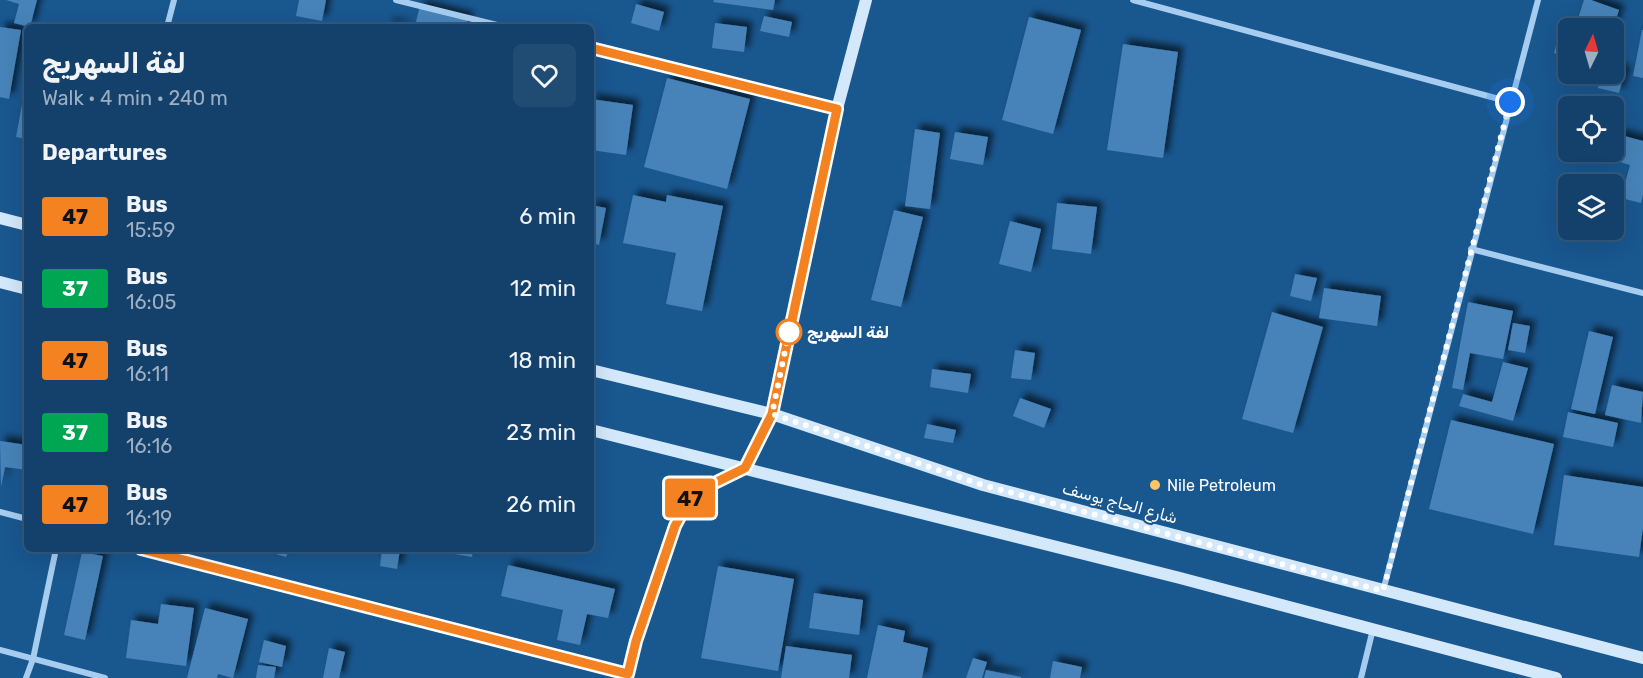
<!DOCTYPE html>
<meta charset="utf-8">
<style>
:root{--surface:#13416b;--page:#204c73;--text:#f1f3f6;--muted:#9dafc1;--line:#325a7e}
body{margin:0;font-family:Rubik,"Noto Sans Arabic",sans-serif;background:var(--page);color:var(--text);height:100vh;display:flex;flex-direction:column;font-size:22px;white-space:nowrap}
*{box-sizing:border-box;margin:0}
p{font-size:20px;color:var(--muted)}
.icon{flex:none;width:33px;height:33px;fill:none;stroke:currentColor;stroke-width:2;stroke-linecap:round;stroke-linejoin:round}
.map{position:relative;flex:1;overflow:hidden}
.side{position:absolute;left:24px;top:24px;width:570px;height:528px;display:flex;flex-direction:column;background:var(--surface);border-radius:9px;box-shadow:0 6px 24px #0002,0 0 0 2px var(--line)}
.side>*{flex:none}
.badge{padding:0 12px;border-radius:4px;font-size:21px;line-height:39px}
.needle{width:39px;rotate:5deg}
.controls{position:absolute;left:1558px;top:18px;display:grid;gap:12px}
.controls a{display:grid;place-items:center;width:66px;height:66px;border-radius:9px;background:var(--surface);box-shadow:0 6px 24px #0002,0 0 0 2px var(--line);font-size:30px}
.you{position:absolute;width:30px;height:30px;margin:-15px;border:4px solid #fff;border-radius:50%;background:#1a73e8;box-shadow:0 0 0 9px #1a73e833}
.map>.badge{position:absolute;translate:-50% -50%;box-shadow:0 0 0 3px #fff}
h2{padding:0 18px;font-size:22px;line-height:54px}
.round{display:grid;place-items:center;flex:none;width:63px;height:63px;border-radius:9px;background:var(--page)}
.headline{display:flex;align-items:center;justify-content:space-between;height:102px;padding:0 18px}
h1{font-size:28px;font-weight:700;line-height:45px}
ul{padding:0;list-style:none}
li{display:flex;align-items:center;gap:18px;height:72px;padding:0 18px}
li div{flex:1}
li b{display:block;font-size:22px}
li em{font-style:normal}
li .badge{min-width:66px;font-weight:700;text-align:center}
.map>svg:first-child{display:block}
.building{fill:#4683b8;filter:url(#shadow)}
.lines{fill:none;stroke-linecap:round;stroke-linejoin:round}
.street{stroke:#a6cdef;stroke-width:6}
.secondary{stroke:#d3e8fa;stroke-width:12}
.line-casing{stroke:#fff;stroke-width:14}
.line{stroke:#f58220;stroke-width:9}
.walk{stroke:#fff;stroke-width:6;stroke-dasharray:0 10.8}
.stop-dot{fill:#fff;stroke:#f58220;stroke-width:3}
.poi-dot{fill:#ffc464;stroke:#19578f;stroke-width:2}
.labels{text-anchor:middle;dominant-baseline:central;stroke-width:4.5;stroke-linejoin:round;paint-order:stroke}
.stop-label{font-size:16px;font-weight:bold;fill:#fff;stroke:#19578f;text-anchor:start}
.poi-label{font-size:16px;fill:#fff;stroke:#19578f;text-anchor:start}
.street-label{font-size:16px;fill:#fff;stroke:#19578f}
</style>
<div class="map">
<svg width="1643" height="678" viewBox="0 0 1643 678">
<defs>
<filter id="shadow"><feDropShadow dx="5.5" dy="-5.5" stdDeviation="3" flood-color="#0009"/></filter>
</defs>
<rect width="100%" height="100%" fill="#19578f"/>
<g class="building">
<path d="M37,0L30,27L14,23L19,4L6,0Z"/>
<path d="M299,0H326L322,21L296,16Z"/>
<path d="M714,0H775L773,10L713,2Z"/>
<path d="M1584,0H1591L1619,10L1613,28H1575Z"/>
<path d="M636,4L664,12L659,31L631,23Z"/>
<path d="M420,5L468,17L466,27H437L416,22Z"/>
<path d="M764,16L792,22L789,37L760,31Z"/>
<path d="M1029,17L1081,30L1053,134L1002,120Z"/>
<path d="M387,23L407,26V27H387Z"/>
<path d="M715,23L747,27L744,52L712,48Z"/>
<path d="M0,27L21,30L9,99L0,97Z"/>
<path d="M1642,30H1643V78L1633,76Z"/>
<path d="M1560,31L1569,34V58L1554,53Z"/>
<path d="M1123,44L1178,52L1163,158L1107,150Z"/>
<path d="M1614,68L1625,71L1619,93L1598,88L1601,74H1614Z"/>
<path d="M667,78L750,99L727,189L644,167Z"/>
<path d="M26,82H27V139L16,137Z"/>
<path d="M591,99L633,105L626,155L591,150Z"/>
<path d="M915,129L940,133L930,209L905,206Z"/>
<path d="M955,132L988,137L983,165L950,159Z"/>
<path d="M1617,134L1643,141V195L1641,203L1621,198L1630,165L1610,159L1614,152Z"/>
<path d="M1581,152H1606L1605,158L1581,155Z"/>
<path d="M633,195L666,202L667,195L723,206L702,311L666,304L676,253L623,243Z"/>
<path d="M1057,203L1097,207L1091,254L1052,249Z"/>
<path d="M591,205L606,208L599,245L591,243Z"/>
<path d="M894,210L923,217L901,307L871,300Z"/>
<path d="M1010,221L1041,229L1031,272L999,264Z"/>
<path d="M1295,274L1317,278L1311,301L1290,296Z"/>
<path d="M1324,288L1381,296L1377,326L1319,318Z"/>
<path d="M1468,302L1513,311L1503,359L1470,353L1463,390L1452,388Z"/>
<path d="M1272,312L1323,327L1293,433L1242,419Z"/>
<path d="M1513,323L1530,326L1525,353L1508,350Z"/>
<path d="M1589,331L1613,337L1595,414L1571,409Z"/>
<path d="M1015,350L1035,353L1031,380L1011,378Z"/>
<path d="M1503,362L1528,368L1513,421L1459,406L1463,394L1492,402Z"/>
<path d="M932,369L971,374L968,393L930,387Z"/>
<path d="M1612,385L1643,392L1641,423L1605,415Z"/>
<path d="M1020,398L1051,409L1044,428L1013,416Z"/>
<path d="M1568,412L1618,423L1613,447L1563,437Z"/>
<path d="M1451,420L1554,444L1533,534L1429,509Z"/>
<path d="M927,424L956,430L953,443L924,438Z"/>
<path d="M0,441L27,445V470L5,467L1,487Z"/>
<path d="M1564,475L1643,487V528L1639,557L1554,545Z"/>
<path d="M267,549H289L286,557L266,551Z"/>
<path d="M382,549H400L397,569L380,566Z"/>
<path d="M450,549H473L472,557L449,553Z"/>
<path d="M82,552L103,556L85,640L64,635Z"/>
<path d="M508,565L615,589L608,618L587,614L580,645L557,640L563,610L501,596Z"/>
<path d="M718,566L794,579L778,671L701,658Z"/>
<path d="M814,593L863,600L859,635L809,628Z"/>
<path d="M161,604L194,608L186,666L126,658L131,620L158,624Z"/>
<path d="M205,608L248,619L233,678L218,674L217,678H187Z"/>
<path d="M878,625L905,631L903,642L928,648L922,678H867Z"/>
<path d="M264,640L286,646L282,667L259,662Z"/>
<path d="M786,646L852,655L849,678H781Z"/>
<path d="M329,648L345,652L339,678H323Z"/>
<path d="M973,658L987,662L982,678H966Z"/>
<path d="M1053,661L1082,667L1080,678H1050Z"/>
<path d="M258,665L276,667L274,678H256Z"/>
<path d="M986,670L1021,677V678H984Z"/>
</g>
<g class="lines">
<g class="street">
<path d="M396,0L505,27"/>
<path d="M1133,0L1510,102"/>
<path d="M167,27L174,0"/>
<path d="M591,48L837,109"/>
<path d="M1471,249L1643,293"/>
<path d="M0,512L27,519"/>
<path d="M141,549L628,674"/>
<path d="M1383,591L1538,0"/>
<path d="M0,650L105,678"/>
<path d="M26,678L33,659L56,549"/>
<path d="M1361,678L1373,629"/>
</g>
<g class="secondary">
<path d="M0,218L27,225"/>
<path d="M0,282L27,289"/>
<path d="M591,370L772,414L983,485L1643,658"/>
<path d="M591,430L1180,578L1556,678"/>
<path d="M627,678L636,641L675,526L692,494L745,468L772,414L837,109L866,0"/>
</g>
</g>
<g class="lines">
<g class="line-casing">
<path id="line" d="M141,549L628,674L636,641L675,526L692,494L745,468L772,414L837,109L591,48"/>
</g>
<use href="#line" class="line"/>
<path class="walk" d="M789,332L790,327L772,414L983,485L1383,591L1510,102"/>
</g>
<circle class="stop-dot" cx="789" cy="332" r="12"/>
<circle class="poi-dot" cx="1155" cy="485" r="6"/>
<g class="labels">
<g class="stop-label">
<text x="807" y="332">لفة السهريج</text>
</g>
<g class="poi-label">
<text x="1167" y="485">Nile Petroleum</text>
</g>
<g class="street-label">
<text transform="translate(1120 503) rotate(15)">شارع الحاج يوسف</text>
</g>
</g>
</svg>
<div class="controls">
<a><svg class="needle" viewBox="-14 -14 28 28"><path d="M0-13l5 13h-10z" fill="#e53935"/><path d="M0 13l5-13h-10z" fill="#9dafc1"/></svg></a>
<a><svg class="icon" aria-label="locate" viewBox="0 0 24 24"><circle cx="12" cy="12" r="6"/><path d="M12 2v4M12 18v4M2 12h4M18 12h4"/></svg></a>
<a><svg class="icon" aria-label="layers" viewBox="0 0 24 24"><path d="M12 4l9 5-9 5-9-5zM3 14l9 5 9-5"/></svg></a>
</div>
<div class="you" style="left:1510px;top:102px"></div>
<b class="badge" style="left:690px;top:498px;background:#f58220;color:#111">47</b>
<section class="side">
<div class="headline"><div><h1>لفة السهريج</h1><p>Walk · 4 min · 240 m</p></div><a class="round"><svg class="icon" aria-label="heart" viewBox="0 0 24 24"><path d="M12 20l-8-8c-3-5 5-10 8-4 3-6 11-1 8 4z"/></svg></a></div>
<h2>Departures</h2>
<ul>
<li><span class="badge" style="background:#f58220;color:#111">47</span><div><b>Bus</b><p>15:59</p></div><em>6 min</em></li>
<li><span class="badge" style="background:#00a651;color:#fff">37</span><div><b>Bus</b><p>16:05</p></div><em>12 min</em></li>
<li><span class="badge" style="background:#f58220;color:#111">47</span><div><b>Bus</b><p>16:11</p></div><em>18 min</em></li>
<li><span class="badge" style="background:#00a651;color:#fff">37</span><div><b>Bus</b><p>16:16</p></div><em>23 min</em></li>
<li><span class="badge" style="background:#f58220;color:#111">47</span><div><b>Bus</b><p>16:19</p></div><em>26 min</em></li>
</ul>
</section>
</div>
